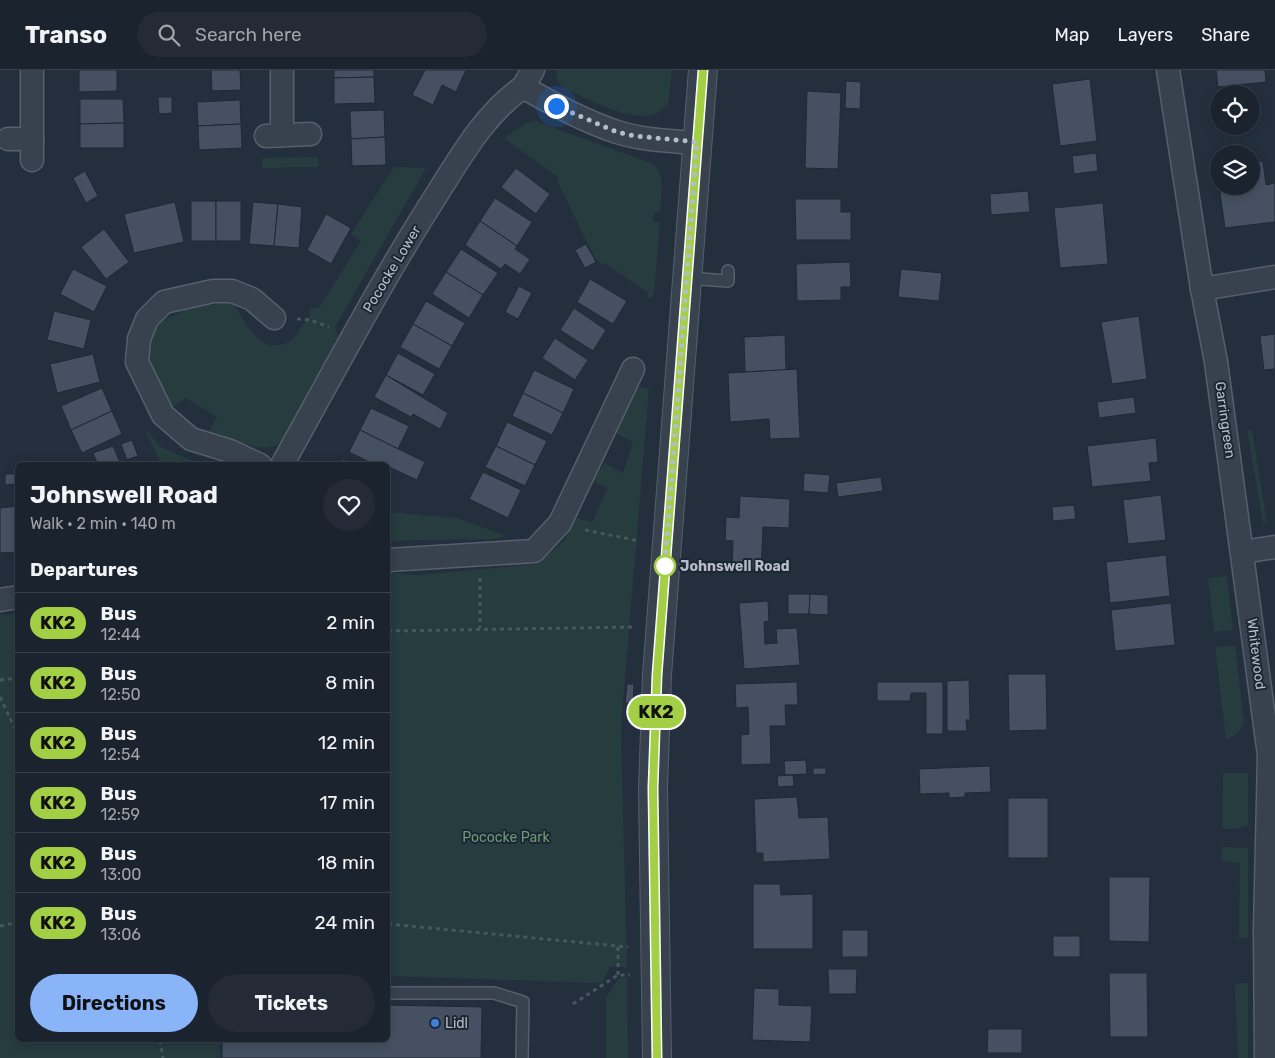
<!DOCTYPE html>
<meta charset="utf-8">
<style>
:root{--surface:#1b232e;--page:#242b36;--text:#f1f3f6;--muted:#a0a4aa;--line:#39404a;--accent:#8ab4f8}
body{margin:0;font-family:Rubik,sans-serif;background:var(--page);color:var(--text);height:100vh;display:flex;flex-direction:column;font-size:19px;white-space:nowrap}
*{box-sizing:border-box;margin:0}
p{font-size:16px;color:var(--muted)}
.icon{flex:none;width:28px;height:28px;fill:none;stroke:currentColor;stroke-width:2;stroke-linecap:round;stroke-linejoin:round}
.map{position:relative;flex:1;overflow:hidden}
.drawer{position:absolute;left:15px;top:392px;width:375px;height:580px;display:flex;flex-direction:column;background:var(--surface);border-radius:8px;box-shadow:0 2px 12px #0003,0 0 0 1px var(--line)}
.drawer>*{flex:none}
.badge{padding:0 10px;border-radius:16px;font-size:18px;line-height:32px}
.buttons{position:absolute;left:1210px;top:15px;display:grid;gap:10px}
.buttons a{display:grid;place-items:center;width:50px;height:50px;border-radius:50%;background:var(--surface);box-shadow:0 2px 12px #0003,0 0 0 1px var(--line);font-size:25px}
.you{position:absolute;width:25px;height:25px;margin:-12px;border:4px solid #fff;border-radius:50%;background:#1a73e8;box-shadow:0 0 0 8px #1a73e833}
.map>.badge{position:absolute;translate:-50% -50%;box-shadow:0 0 0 2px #fff}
h2{padding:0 15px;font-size:19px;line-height:45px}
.round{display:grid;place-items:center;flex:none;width:52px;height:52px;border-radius:26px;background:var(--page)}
.headline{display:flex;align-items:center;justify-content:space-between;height:85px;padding:0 15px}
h1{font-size:24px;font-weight:700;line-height:38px}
.primary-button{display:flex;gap:10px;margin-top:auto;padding:10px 15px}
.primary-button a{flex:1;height:58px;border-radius:30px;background:var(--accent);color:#111;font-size:20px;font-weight:700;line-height:58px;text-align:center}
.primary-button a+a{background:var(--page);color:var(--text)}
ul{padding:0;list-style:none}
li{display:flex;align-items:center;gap:15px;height:60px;padding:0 15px;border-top:1px solid var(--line)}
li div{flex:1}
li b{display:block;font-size:19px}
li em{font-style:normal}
li .badge{min-width:55px;font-weight:700;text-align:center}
header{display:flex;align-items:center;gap:30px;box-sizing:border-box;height:70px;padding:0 25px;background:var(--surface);border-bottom:1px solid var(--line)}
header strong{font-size:24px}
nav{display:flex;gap:28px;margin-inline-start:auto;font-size:18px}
.search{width:350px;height:45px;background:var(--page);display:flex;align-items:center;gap:12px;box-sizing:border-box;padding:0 18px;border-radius:28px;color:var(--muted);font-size:19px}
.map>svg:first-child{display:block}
.green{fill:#263c3f}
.building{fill:#455162;stroke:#1f2835}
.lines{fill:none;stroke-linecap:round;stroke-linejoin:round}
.service-casing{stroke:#565f6c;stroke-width:14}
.minor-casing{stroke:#565f6c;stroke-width:25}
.tertiary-casing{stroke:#565f6c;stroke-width:30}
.path{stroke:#44595c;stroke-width:3;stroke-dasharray:4 4;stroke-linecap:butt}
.service{stroke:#38414e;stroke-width:11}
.minor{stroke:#38414e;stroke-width:22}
.tertiary{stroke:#38414e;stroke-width:28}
.line-casing{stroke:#fff;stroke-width:11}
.line{stroke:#a3cf44;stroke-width:8}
.walk{stroke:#b4bcc9;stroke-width:5;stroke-dasharray:0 9}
.stop-dot{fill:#fff;stroke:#a3cf44;stroke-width:2.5}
.shop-dot{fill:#3f7fe0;stroke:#1d2633;stroke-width:2}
.labels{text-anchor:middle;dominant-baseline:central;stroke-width:4;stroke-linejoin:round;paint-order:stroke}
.street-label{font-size:14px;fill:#b4bcc9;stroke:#1d2633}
.stop-label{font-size:14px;font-weight:bold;fill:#b4bcc9;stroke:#1d2633;text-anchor:start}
.park-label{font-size:14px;fill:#6b9a76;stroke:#1d2633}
.poi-label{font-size:14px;fill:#b4bcc9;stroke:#1d2633;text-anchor:start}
</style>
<header>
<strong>Transo</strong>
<div class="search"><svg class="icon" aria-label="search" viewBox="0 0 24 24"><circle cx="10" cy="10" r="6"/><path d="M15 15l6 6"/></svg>Search here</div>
<nav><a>Map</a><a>Layers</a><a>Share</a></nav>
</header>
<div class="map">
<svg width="1275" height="988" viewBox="0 0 1275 988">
<rect width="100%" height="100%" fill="#242f3e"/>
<g class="green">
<path d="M557,0H672L668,34C663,38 658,44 652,45C628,51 589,29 567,20C560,15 554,9 557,0Z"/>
<path d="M535,51L651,93C667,104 661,125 660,142H654L653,151L660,152L654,225L648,229V223L605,193L602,195L594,187L557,110L558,107L504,68L524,54Z"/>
<path d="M318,87V97L262,98V88Z"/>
<path d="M394,97L426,98L335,257L338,266L280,375L263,378L206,366L217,347L186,328L173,337L153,316L149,286L151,265L164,250L191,237L229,232L234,234C246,254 262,290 291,270C299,264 302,253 310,246L309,239L319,238L361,171L351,164Z"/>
<path d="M637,317L649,319L621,657L627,897L610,896L602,913L388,906V502L416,505L536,494L564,471L575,448L592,452L608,418L590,410L605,393L623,403L633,372L616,363Z"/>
<path d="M144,358L161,377L202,395H162Z"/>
<path d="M1247,360H1252L1267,452L1263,453Z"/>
<path d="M388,442L457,448L506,466L493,469L388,471Z"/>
<path d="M1227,506L1233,560L1214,562L1208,508Z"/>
<path d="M17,544L18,970H220V988H0V545Z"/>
<path d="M1235,576L1244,652C1240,662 1237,666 1226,669L1215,577Z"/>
<path d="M1223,703H1248V755L1236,759H1222Z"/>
<path d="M1222,777L1248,778V868H1239L1240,793L1221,791Z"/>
<path d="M627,907L628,988H606V928L619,908Z"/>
<path d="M1248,913V988H1238L1235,914Z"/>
</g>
<g class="building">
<path d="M79,0H117V21L79,22Z"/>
<path d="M211,0H240L241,20L212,21Z"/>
<path d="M334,0H374V7L334,8Z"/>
<path d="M425,0H466L456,22L442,15L433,35L412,25Z"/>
<path d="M1216,0H1265L1266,12L1218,17Z"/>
<path d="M374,7L375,33L334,34V8Z"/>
<path d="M1090,9L1097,71L1060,76L1052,14Z"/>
<path d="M846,11L861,12L860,39L845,38Z"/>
<path d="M807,21L841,23L838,99L805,98Z"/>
<path d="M158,27H172V43L159,44Z"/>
<path d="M80,29H123L124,53L80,54Z"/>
<path d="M240,30L241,54L198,56L197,32Z"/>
<path d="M384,40L385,67L351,69L350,41Z"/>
<path d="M124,53V78H80V54Z"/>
<path d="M241,54L242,78L199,80L198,56Z"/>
<path d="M385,67L386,95L352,96L351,69Z"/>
<path d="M1096,83L1098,101L1074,104L1072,86Z"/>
<path d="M1263,91L1266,115L1275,113V152L1225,158L1219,116H1251V93Z"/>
<path d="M516,98L550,124L536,144L501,117Z"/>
<path d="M85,101L98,126L86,133L73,108Z"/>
<path d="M1028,121L1030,142L991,145L990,124Z"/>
<path d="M495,128L532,152L517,176L480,151Z"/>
<path d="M795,129H841V142H851V170H796Z"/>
<rect x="191" y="131" width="25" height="40"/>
<rect x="216" y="131" width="25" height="40"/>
<path d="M175,132L184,172L134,183L124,144Z"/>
<path d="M253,132L278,134L274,176L249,174Z"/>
<path d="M1103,133L1108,194L1060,198L1054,138Z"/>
<path d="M278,134L302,137L299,178L274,176Z"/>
<path d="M326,144L351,158L331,194L307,180Z"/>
<path d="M480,151L517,176L515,179L530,189L520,204L505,194L501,199L465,175Z"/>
<path d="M104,159L129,192L106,209L81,177Z"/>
<path d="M586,174L596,192L585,198L575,180Z"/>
<path d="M461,179L498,203L483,225L446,202Z"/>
<path d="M850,192L851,217H841V230L797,231L796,194Z"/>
<path d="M73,199L107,216L94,242L60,224Z"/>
<path d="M901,199L942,203L939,231L898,227Z"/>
<path d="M446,202L483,225L469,248L432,224Z"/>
<path d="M590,209L627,231L613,254L577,232Z"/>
<path d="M519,216L532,223L518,249L505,242Z"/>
<path d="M426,231L465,253L452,276L413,254Z"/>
<path d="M574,238L606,260L593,281L560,260Z"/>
<path d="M54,241L91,250L84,279L47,270Z"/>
<path d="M1139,246L1147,309L1112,314L1101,252Z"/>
<path d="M413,254L452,276L439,299L400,277Z"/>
<path d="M1275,264V299L1264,300L1260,266Z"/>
<path d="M785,265L786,300L745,302L744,267Z"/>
<path d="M555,268L588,290L575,310L542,288Z"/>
<path d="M398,283L435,304L423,325L386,305Z"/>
<path d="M93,284L100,312L57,323L50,294Z"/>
<path d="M797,299L800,368L770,369L769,349L730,352L728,303Z"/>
<path d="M534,300L574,319L563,343L523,323Z"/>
<path d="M386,305L448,343L440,359L413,344L411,347L374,327Z"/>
<path d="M102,318L112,341L71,360L61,336Z"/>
<path d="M523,323L563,343L552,365L512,346Z"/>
<path d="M1134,327L1136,343L1099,348L1097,332Z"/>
<path d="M371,338L409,356L398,379L360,360Z"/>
<path d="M112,341L122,364L82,383L71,360Z"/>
<path d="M507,352L547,371L535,395L496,376Z"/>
<path d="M360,360L425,392L417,410L389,397L388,401V395H375L349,382Z"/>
<path d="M1156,368L1158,392L1149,393L1151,411L1092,417L1087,376Z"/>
<path d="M132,370L138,386L127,390L121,374Z"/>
<path d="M113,376L121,395H98L93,383Z"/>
<path d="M496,376L535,395L525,416L485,397Z"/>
<path d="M343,389L356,395H340Z"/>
<path d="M483,402L521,420L508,448L469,429Z"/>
<path d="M804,403L830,405L828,423L803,421Z"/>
<path d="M5,404H18V414L5,415Z"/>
<path d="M881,407L883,421L838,427L836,413Z"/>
<path d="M1161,425L1166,470L1128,474L1123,430Z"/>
<path d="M740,426L790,429L789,458L763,457L761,500L732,498L733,471L725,470L726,447L739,448Z"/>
<path d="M1074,435L1076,449L1053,451L1052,437Z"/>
<path d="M18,436V482L0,483V438Z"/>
<path d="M1166,485L1170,526L1110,533L1106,492Z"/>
<path d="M788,524H810L809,544H788Z"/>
<path d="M810,524L828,525V545L809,544Z"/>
<path d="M768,531L769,551L764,552L765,574L777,573L776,559L797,558L800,595L744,599L739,533Z"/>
<path d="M1171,533L1175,575L1115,581L1111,540Z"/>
<path d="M1008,604H1046L1047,660L1009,661Z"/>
<path d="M969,610L970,650H966L967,661H947V611Z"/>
<path d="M797,612L798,635H785L786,656H770L771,694L741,695V665L749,664L748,637L736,638L735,614Z"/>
<path d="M877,612H943V664H926V623H911L910,631H877Z"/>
<path d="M627,614H634L633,633H625Z"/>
<path d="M806,690L807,704L785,705L784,691Z"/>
<path d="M990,696L991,722L965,723V727L949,728V723L920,724L919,699Z"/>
<path d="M813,698H826V704L813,705Z"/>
<path d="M793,705L794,716L778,717L777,706Z"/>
<path d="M797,727L799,748L828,747L830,789L763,792V783H756L754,729Z"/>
<rect x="1008" y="728" width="40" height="60"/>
<path d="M1109,807H1150L1149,872L1109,871Z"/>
<path d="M753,814H780L781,825L813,824V879H753Z"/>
<rect x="842" y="860" width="26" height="27"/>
<rect x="1053" y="866" width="27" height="21"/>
<path d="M828,899H857L856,924H829Z"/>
<path d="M1109,903H1147L1148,967H1110Z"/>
<path d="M754,918L779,919V935L812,936L810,972L752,970Z"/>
<path d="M388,935L482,937L481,988H222V970H388Z"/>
<path d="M988,959H1022V983H987Z"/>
</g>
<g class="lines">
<g class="service-casing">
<g id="service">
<path d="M687,208L728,211V201"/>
<path d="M388,923H494L523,932L522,988"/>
</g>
</g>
<g class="minor-casing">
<g id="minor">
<path d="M282,0V65"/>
<path d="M533,0L523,17C553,34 584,51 617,62C642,70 671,71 697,73"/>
<path d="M1168,0L1202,219L1216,292L1269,685L1265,860L1266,988"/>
<path d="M266,66L310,64"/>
<path d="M8,69H32"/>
<path d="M32,90V0"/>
<path d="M1202,219L1275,207"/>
<path d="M260,395L230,381L191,369L163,345L137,292L139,269L147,249L164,232L213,221H232L252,229L274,248"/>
<path d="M282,395C331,307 378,217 432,132C459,90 482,46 523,17"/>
<path d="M1243,482L1275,477"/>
<path d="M388,490L534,481L560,453L633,299"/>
<path d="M0,530L18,527"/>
</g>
</g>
<g class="tertiary-casing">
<path id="tertiary" d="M657,988L653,718L657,605L703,0"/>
</g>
<g class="path">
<path d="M297,249L310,250L329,257"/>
<path d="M585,460L640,471"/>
<path d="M480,508V558"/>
<path d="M388,561L634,557"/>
<path d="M0,610L18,608"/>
<path d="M0,627L18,665"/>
<path d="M388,854L628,877"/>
<path d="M0,856L18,852"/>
<path d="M618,905V875"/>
<path d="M573,934L618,905H630"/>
<path d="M160,970L163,988"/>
</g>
<use href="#service" class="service"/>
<use href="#minor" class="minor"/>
<use href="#tertiary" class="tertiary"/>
</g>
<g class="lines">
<g class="line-casing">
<path id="line" d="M657,988L653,718L657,605L703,0"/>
</g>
<use href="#line" class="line"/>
<path class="walk" d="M556,36L617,62L635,66L697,72L665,496"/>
</g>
<circle class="stop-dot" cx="665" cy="496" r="10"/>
<circle class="shop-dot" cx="435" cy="953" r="5"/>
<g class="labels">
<g class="street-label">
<text transform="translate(392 199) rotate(-59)">Pococke Lower</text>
<text transform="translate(1225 350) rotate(82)">Garringreen</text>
<text transform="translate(1256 584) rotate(83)">Whitewood</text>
</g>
<g class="stop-label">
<text x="680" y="496">Johnswell Road</text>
</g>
<g class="park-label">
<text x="506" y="767">Pococke Park</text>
</g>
<g class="poi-label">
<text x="445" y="953">Lidl</text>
</g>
</g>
</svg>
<div class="buttons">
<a><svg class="icon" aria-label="locate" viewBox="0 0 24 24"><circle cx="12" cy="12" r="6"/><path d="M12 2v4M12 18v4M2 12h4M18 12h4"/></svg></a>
<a><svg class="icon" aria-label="layers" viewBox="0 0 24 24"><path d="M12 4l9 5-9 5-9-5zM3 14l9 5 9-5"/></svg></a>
</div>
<div class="you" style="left:556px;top:36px"></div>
<b class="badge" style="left:656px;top:642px;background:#a3cf44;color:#111">KK2</b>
<section class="drawer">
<div class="headline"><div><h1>Johnswell Road</h1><p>Walk · 2 min · 140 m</p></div><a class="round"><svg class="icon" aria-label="heart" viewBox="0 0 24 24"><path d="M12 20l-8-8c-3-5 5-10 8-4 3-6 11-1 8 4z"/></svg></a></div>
<h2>Departures</h2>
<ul>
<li><span class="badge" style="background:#a3cf44;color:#111">KK2</span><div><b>Bus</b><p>12:44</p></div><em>2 min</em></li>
<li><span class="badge" style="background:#a3cf44;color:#111">KK2</span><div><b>Bus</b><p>12:50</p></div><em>8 min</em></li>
<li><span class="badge" style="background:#a3cf44;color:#111">KK2</span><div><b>Bus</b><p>12:54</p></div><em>12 min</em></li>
<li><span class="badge" style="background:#a3cf44;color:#111">KK2</span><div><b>Bus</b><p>12:59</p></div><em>17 min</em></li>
<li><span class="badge" style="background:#a3cf44;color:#111">KK2</span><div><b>Bus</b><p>13:00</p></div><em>18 min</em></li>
<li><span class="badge" style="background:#a3cf44;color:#111">KK2</span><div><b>Bus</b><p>13:06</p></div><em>24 min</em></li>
</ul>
<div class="primary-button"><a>Directions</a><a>Tickets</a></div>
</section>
</div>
